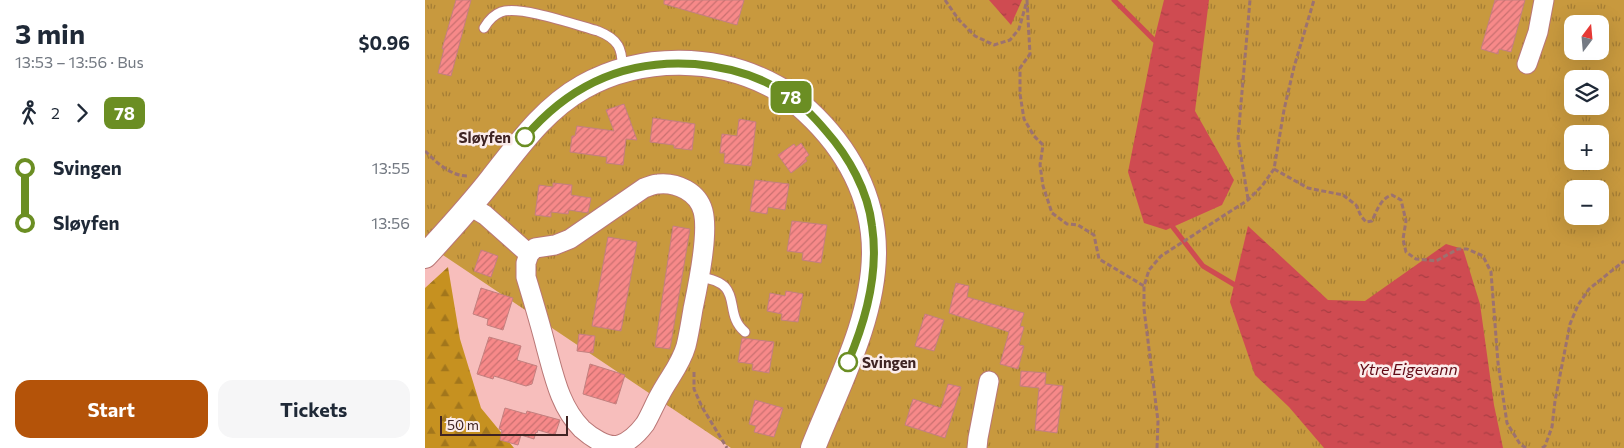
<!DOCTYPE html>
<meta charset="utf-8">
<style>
:root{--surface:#fff;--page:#f6f6f7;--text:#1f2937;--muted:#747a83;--accent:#b45309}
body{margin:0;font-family:Commissioner,sans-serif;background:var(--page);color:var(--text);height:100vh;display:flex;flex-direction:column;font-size:19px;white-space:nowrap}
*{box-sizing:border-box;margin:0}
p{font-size:16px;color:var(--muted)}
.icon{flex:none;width:28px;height:28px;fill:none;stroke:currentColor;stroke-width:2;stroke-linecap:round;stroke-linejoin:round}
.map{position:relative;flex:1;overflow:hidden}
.sheet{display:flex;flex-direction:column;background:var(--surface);width:425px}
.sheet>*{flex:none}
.badge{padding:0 10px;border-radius:8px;font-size:18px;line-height:32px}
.needle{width:32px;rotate:16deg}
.buttons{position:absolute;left:1139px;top:15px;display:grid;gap:10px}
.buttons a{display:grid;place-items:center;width:45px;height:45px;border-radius:10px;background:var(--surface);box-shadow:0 5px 20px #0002;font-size:25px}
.scale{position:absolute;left:15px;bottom:12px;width:128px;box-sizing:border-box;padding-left:5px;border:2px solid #3f2423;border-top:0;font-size:14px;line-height:18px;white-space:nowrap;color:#3f2423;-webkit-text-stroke:4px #fbeceb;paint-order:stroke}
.map>.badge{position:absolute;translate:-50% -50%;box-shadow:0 0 0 2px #fff}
.legs{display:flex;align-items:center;gap:8px;height:55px;padding:0 15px;font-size:16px}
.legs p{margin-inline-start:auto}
.head{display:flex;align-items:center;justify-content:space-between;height:85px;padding:0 15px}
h1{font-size:28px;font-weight:700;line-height:38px}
.button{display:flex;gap:10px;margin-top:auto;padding:10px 15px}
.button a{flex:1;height:58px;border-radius:15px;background:var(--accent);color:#fff;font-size:20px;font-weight:700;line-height:58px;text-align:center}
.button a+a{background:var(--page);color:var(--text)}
ul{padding:0 15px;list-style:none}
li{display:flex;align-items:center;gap:18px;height:55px;font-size:19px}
li i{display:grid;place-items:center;width:8px;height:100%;margin:0 6px;background:currentColor}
li i::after{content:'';width:12px;height:12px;margin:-6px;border:4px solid;border-radius:50%;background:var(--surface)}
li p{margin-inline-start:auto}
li:first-child i{background:linear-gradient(#0000 50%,currentColor 0)}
li:last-child i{background:linear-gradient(currentColor 50%,#0000 0)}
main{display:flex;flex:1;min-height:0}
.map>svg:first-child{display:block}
.forest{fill:url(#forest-firs)}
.park{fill:url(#park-tufts);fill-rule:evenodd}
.water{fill:url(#water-ripples)}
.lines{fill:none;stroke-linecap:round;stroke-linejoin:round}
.stream{stroke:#cf4b51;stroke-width:5}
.building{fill:url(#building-hatch);stroke:#c3807f}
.service-casing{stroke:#b97776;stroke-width:11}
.minor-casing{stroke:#b97776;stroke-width:21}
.tertiary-casing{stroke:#b97776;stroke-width:26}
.path{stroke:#9c7270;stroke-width:3;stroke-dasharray:5 2.5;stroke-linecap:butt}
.service{stroke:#fff;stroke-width:9}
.minor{stroke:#fff;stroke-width:19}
.tertiary{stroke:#fff;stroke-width:24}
.line-1-casing{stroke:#fff;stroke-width:11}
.line-1{stroke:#6b8e23;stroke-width:8}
.stop-1-dot{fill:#fff;stroke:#6b8e23;stroke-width:2.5}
.labels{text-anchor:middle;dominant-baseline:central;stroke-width:5;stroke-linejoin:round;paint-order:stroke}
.stop-label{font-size:15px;font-weight:bold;fill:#3f2423;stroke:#fbeceb;text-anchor:end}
.water-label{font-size:16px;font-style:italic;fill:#620a16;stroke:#fbeceb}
</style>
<main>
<section class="sheet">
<div class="head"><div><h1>3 min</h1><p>13:53 – 13:56 · Bus</p></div><b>$0.96</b></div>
<div class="legs"><svg class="icon" aria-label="walk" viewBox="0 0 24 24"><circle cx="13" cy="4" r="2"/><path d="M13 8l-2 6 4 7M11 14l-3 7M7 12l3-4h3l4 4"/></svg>2<svg class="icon" aria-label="forward" viewBox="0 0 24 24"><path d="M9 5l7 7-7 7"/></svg><b class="badge" style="background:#6b8e23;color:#fff">78</b></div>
<ul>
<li><i style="color:#6b8e23"></i><b>Svingen</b><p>13:55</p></li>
<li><i style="color:#6b8e23"></i><b>Sløyfen</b><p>13:56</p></li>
</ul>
<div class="button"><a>Start</a><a>Tickets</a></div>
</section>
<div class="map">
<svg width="1199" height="448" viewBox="0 0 1199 448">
<defs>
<pattern id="forest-firs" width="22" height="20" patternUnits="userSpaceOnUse" patternTransform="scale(1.25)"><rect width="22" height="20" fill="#c69120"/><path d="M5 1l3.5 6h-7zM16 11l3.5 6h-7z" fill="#a2761c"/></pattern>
<pattern id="park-tufts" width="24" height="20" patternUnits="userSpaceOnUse" patternTransform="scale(1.25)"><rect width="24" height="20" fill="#c8993e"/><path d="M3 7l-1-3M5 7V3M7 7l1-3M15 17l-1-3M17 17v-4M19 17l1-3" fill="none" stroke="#a47d34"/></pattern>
<pattern id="water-ripples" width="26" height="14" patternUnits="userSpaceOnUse" patternTransform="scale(1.25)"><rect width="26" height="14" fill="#cf4b51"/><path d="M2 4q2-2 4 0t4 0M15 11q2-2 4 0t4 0" fill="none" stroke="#a93e43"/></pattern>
<pattern id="building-hatch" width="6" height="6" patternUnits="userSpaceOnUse" patternTransform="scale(1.25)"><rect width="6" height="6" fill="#f78989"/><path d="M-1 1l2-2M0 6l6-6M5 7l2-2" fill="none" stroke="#c97070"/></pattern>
</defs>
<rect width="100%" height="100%" fill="#f7bebc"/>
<path class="forest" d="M23,267L35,339L56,408L89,448H0V288Z"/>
<path class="park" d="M0,0H1199V448H306L0,243ZM1148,24H1175V51H1148ZM1148,79H1175V106H1148ZM1148,134H1175V161H1148ZM1148,189H1175V216H1148Z"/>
<g class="water">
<path d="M564,0H597L586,25Z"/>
<path d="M739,0H784L770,111L809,180L797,205L741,230L719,223L703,172L729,40Z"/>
<path d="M823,226L903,300L940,301L1021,244L1038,249L1055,304L1069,405L1078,448H899L864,407L830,375L805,302Z"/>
</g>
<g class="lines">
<g class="stream">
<path d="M689,0L729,40"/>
<path d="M747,226L778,266L810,285"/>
</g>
</g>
<g class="building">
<path d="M31,0H46L26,76L13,73L19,49H17Z"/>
<path d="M239,0H319L312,25L239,4Z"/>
<path d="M1070,0H1100L1086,52L1074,49L1073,54L1056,49Z"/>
<path d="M199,104L212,140L201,139L198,165L181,163L182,157L145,152L147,136H150L152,126L189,131L181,110Z"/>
<path d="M228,118L270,124L267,150L249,148V145L225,142Z"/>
<path d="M314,119L331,122L326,166L299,163L300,153H295L297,134L312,136Z"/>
<path d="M376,143L384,155L380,158L382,161L366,173L353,155L369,144L371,147Z"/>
<path d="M330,180L364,184L360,210L343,207L342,214L325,211Z"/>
<path d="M128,183L147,185L146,195L166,198L163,213L144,210L143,214L126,212V217L110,215L114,185L128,187Z"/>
<path d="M367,221L402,225L396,263L377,260L378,253L362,251Z"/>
<path d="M248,226L265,229L245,349L230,347Z"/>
<path d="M183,237L212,242L196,331L167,326Z"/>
<path d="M56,250L73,256L66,277L49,271Z"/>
<path d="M531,283L544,286L542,297L599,313L595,326L599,327L594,345L599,346L593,369L575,364L584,332L524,313Z"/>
<path d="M56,288L88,298L78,330L62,325L63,319L48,314Z"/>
<path d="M361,291L378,294L373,322L356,320L357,314L342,311L345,293L360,296Z"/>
<path d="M500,314L519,320L509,351L490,346Z"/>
<path d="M154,334L170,336L168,353L152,351Z"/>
<path d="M64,337L96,346L92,360L112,366L107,384L101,386L69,376L68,379L52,374Z"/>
<path d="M317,338L349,342L344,373L327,370L328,364L313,362Z"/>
<path d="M165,364L200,375L191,404L158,394Z"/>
<path d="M596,371L621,373L620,384L638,386L632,433L610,430L614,388L595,386Z"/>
<path d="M523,384L536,387L520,438L480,425L488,399L516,408Z"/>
<path d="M330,400L358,408L349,437L329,432L331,426L324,424Z"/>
<path d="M80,408L101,414L102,411L135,420L130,435L113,430L112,433L111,432L109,439L96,435L93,445L75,440L77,430L74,429Z"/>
</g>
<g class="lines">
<g class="service-casing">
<g id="service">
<path d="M59,28C63,21 68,15 76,12C95,5 151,25 173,31C193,39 198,48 197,70"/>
<path d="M274,277C322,283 296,312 320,332"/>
</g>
</g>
<g class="minor-casing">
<g id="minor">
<path d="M1102,64L1113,32L1119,0"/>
<path d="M45,206L60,215L104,254L101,263V277C108,300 115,323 121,347C129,376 135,407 157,429C166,437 182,448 194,445C204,442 214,432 220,424C226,414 230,403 236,393C244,378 256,364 261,346C264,334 266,321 268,309C273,285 284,234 278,211C273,192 252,182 233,184C228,184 223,187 219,188L145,239L130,245L110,248L104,254"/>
<path d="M552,448L553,438L564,381"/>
</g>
</g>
<g class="tertiary-casing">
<path id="tertiary" d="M0,256C23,231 46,206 67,179C94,145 119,109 158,87C217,54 293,55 352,88C364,94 373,103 382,111C422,148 449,196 449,252C449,319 412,387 388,448"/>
</g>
<g class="path">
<path d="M520,0L534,20L550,36L569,45L585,40L594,29L601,4"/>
<path d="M602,0L605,54L595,68V94L599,119L609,136L618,145L615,165L618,186L627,213L642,224L653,225L669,235L674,259L719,286"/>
<path d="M0,151C12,163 27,177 44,176"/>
<path d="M849,169L883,188L918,195L931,205L936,216L941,222L947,221C952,210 956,198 967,195L976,200L981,221L978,239L981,252L991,259L1011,261L1033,249H1042L1058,256L1066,272L1073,363L1082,423L1095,444L1101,448"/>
<path d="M823,199L813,138L825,0"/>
<path d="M269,372V389L277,407L302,448"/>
<path d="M732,448L733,421L719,309V286L724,270L736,256L823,200L837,186L849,169L859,110L869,67L889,0"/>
<path d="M1117,448L1120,446L1127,427L1130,401L1145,324L1153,305L1164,289L1199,261"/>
</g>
<use href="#service" class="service"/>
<use href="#minor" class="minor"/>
<use href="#tertiary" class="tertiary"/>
</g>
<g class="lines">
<g class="line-1-casing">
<path id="line-1" d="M100,137C145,84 201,59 270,64C303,67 336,76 363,95C377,104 390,118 401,131C424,157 443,191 447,226C454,272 441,320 423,362"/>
</g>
<use href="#line-1" class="line-1"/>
</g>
<g class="stop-1-dot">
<circle cx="100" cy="137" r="9"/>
<circle cx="423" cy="362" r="9"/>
</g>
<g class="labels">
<g class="stop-label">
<text x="86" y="137">Sløyfen</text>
<text x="437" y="362" text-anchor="start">Svingen</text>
</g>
<g class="water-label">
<text x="983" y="368">Ytre Eigevann</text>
</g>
</g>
</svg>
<div class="buttons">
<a><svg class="needle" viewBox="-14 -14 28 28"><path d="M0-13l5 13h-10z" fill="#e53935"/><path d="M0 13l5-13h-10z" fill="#747a83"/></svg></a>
<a><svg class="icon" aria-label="layers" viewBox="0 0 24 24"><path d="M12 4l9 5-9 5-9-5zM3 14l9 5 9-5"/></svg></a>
<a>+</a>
<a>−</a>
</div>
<div class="scale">50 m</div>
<b class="badge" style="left:366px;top:97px;background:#6b8e23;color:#fff">78</b>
</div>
</main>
